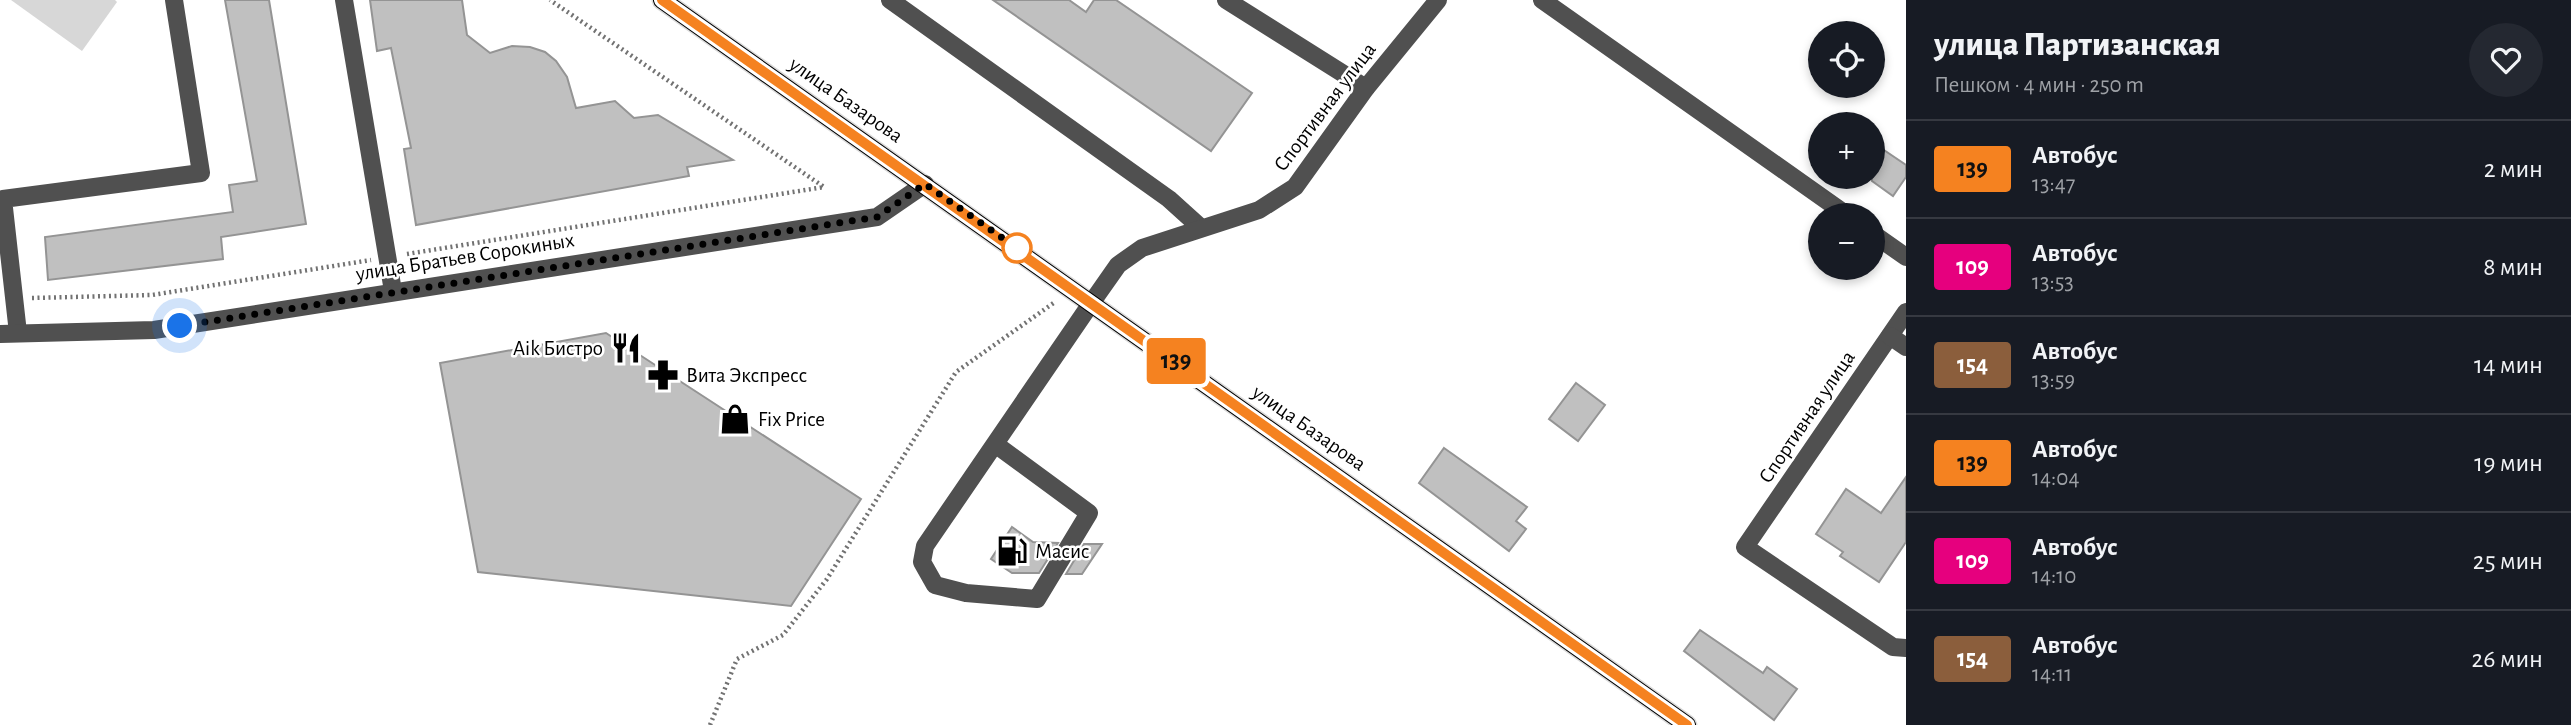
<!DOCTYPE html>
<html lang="ru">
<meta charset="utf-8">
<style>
:root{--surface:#171b24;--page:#242831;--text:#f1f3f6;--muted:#9ea1a6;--line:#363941}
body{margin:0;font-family:"Alegreya Sans",sans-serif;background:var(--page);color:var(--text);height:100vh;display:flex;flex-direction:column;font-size:26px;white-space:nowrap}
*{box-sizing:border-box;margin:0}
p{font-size:23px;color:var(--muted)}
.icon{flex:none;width:38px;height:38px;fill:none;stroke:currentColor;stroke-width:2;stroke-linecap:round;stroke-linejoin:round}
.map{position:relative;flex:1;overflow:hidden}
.details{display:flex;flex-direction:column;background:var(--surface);width:665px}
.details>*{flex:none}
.badge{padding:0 14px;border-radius:5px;font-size:24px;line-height:46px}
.controls{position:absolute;left:1808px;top:21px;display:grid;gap:14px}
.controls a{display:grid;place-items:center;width:77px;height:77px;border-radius:50%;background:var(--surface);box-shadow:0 4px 10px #0003;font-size:35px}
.you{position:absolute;width:35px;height:35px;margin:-18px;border:5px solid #fff;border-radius:50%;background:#1a73e8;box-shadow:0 0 0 10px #1a73e833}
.map>.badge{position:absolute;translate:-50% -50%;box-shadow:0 0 0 4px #fff}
.round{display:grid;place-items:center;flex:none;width:74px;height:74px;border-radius:37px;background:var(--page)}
.head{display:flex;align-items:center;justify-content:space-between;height:119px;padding:0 28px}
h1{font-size:33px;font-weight:800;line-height:52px}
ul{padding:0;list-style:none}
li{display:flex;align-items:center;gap:21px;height:98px;padding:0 28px;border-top:2px solid var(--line)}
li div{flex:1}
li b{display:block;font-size:26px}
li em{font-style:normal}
li .badge{min-width:77px;font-weight:700;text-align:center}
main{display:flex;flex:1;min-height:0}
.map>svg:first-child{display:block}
.green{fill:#d7d7d7}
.building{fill:#c0c0c0;stroke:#949494;stroke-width:2}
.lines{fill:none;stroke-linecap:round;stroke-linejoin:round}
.major-casing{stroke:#dbdbdb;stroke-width:21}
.path{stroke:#727272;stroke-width:4.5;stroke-dasharray:2 3.5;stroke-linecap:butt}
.minor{stroke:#505050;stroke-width:18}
.major{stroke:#000;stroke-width:18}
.line-casing{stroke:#fff;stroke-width:16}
.line{stroke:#f58220;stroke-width:10}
.walk{stroke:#000;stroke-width:7;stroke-dasharray:0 12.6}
.stop-dot{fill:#fff;stroke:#f58220;stroke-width:3.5}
.labels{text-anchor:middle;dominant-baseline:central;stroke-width:5;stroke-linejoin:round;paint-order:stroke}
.street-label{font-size:21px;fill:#000;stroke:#fff}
.poi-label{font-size:21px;fill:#000;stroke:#fff;text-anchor:start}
</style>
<main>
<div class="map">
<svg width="1906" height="725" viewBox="0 0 1906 725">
<rect width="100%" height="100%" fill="#fff"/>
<path class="green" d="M11,0H115L117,2L82,51Z"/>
<g class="building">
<path d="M225,0H269L306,224L221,237L223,259L48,280L45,237L233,212L229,185L257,181Z"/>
<path d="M370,0H462L467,35L490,53L512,46L530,47L545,52L556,61L567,77L576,108L615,101L634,118L658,115L733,160L687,167L689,176L416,225L404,149L411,148L391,48L377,51Z"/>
<path d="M993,0H1069L1086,12L1094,0H1116L1252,93L1211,151Z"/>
<path d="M1872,142L1906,165V177L1893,196L1872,181Z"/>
<path d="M606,333L861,499L791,606L478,572L440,363Z"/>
<path d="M1576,383L1605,405L1578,441L1549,419Z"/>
<path d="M1444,448L1527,507L1516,521L1526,529L1509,551L1419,483Z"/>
<path d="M1906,477V542L1879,582L1840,556L1843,552L1816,534L1846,489L1881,513Z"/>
<path d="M1012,527L1033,542L1058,543L1039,573H1012L991,559Z"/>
<path d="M1084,544H1102L1082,574H1066Z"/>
<path d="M1700,630L1763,673L1767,667L1797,689L1774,720L1684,651Z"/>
</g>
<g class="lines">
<g class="major-casing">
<path id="major" d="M662,0L1687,725"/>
</g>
<g class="path">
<path d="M407,254L824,187L550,0"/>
<path d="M32,298L152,295L371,260"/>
<path d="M710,725L737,659L783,635L827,579L956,372L1055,302"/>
</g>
<g class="minor">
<path d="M344,0L393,291"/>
<path d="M890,0L1169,199L1200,227"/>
<path d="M1226,0L1366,88"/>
<path d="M1542,0L1847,215"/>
<path d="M1872,233L1906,257"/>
<path d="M1906,312L1745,547L1893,647L1906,648"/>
<path d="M18,333L3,199L201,173L174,0"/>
<path d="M0,334L154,330L877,217L925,184"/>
<path d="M1890,336L1906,347"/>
<path d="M995,444L1089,513L1037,599L966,593L935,585L922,562L925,546L1092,302L1118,265L1142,248L1259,210L1295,187L1366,88L1438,0"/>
</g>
<use href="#major" class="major"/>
</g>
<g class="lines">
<g class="line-casing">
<path id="line" d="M662,0L1687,725"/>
</g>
<use href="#line" class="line"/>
<path class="walk" d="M180,326L877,217L925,184L1017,248"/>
</g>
<defs>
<g id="restaurant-bare" transform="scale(2.415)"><path d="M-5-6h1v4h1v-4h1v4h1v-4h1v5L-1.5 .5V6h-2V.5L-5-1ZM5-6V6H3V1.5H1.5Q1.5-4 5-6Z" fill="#000" stroke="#fff" stroke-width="2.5" paint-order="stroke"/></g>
<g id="pharmacy-bare" transform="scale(2.415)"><path d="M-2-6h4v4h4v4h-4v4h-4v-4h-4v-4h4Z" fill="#000" stroke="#fff" stroke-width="2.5" paint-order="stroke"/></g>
<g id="shop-bare" transform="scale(2.415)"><path d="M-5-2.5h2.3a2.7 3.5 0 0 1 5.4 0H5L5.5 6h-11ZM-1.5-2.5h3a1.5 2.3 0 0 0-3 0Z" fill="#000" stroke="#fff" stroke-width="2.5" paint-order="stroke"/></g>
<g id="fuel-bare" transform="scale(2.415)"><path d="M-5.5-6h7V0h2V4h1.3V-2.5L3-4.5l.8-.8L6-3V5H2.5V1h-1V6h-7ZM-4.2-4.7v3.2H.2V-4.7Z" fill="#000" stroke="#fff" stroke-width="2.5" paint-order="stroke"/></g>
</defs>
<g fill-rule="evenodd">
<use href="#restaurant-bare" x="626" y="348"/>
<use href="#pharmacy-bare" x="663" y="375"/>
<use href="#shop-bare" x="735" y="419"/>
<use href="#fuel-bare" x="1012" y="551"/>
</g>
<circle class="stop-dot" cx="1017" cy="248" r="14"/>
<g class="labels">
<g class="street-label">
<text transform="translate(846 100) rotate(35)">улица Базарова</text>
<text transform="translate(1325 107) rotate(-53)">Спортивная улица</text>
<text transform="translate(465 257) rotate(-9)">улица Братьев Сорокиных</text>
<text transform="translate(1807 417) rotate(-56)">Спортивная улица</text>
<text transform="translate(1309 428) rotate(35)">улица Базарова</text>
</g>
<g class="poi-label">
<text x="603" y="348" text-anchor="end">Aik Бистро</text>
<text x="686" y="375">Вита Экспресс</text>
<text x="758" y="419">Fix Price</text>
<text x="1035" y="551">Масис</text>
</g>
</g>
</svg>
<div class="controls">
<a><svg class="icon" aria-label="locate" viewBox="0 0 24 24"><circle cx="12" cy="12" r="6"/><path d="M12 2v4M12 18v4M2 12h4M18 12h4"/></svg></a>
<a>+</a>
<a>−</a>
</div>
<div class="you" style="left:180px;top:326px"></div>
<b class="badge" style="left:1176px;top:361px;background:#f58220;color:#111">139</b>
</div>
<section class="details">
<div class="head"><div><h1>улица Партизанская</h1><p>Пешком · 4 мин · 250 m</p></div><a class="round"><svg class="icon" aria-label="heart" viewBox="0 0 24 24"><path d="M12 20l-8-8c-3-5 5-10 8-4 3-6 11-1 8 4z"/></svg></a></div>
<ul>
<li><span class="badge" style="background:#f58220;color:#111">139</span><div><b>Автобус</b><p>13:47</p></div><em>2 мин</em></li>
<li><span class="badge" style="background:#e6007e;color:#fff">109</span><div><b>Автобус</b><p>13:53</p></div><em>8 мин</em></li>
<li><span class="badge" style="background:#8b5e3c;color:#fff">154</span><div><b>Автобус</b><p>13:59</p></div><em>14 мин</em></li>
<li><span class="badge" style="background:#f58220;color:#111">139</span><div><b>Автобус</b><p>14:04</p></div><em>19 мин</em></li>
<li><span class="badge" style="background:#e6007e;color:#fff">109</span><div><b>Автобус</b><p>14:10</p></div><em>25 мин</em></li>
<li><span class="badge" style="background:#8b5e3c;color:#fff">154</span><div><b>Автобус</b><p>14:11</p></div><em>26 мин</em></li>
</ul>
</section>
</main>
